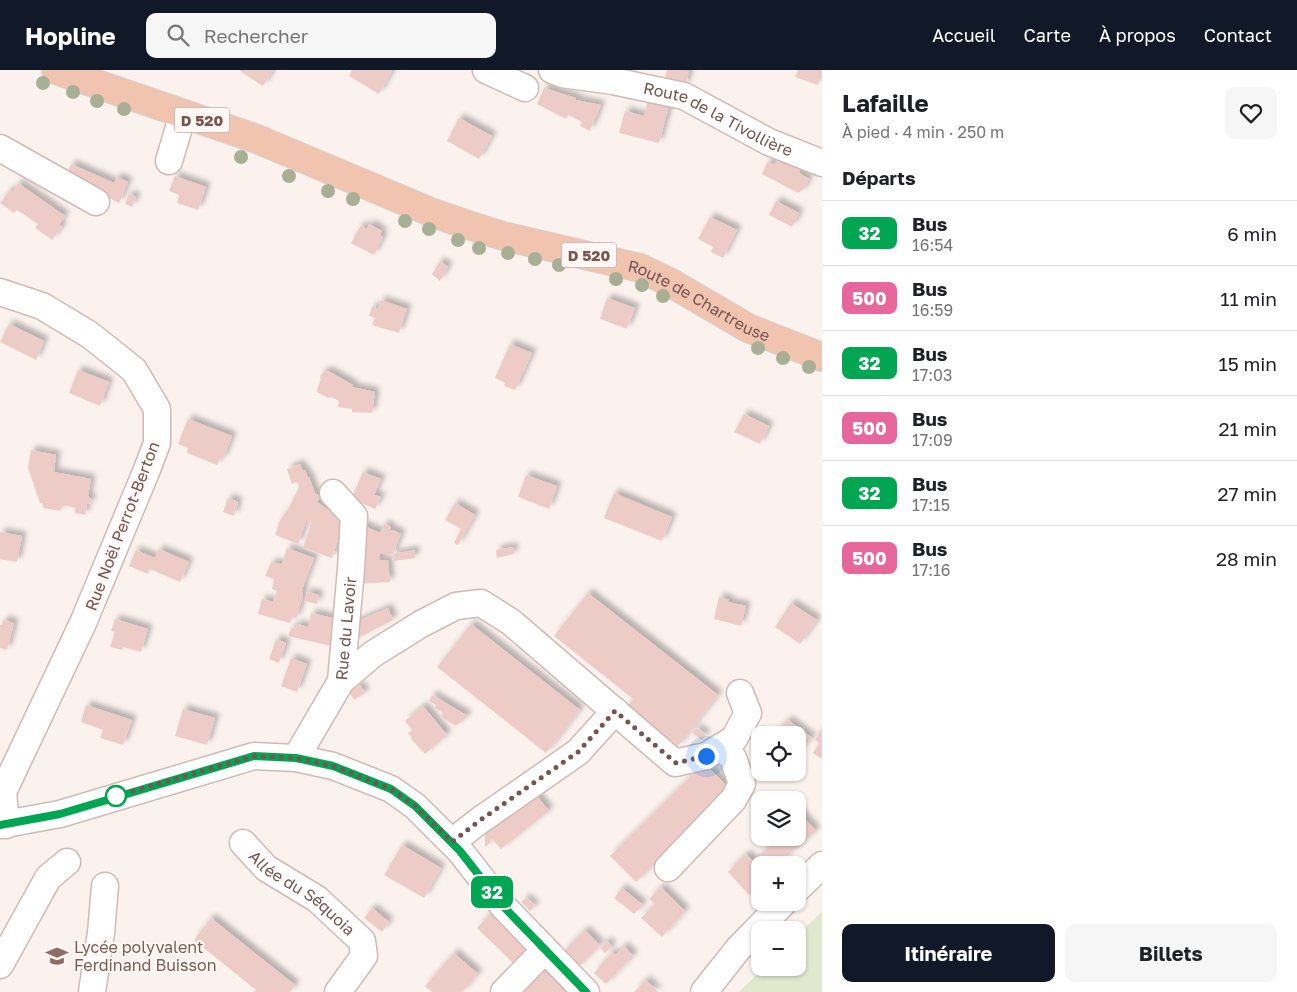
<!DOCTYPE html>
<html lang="fr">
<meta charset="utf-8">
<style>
:root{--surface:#fff;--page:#f6f6f6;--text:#202124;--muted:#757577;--line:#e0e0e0;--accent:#111827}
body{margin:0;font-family:"Golos Text",sans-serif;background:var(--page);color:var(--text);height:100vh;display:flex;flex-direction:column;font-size:19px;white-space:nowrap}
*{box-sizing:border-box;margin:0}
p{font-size:16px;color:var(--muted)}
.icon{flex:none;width:28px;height:28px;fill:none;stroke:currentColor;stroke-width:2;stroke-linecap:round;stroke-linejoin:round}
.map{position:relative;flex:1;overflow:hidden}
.panel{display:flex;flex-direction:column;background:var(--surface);width:475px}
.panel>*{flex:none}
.badge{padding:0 10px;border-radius:8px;font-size:18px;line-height:32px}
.controls{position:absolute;left:751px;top:656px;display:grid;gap:10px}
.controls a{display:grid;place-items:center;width:55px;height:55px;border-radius:10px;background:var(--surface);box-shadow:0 1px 4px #0004;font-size:25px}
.you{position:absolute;width:25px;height:25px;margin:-12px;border:4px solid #fff;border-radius:50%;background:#1a73e8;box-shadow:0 0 0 8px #1a73e833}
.map>.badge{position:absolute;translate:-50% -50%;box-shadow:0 0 0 2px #fff}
h2{padding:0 20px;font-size:19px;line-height:45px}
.round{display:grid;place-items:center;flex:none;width:52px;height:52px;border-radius:10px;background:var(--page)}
.headline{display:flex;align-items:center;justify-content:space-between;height:85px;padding:0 20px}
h1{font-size:24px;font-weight:700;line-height:38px}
.primary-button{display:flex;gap:10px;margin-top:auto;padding:10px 20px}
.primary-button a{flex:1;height:58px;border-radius:10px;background:var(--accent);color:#fff;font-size:20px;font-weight:700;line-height:58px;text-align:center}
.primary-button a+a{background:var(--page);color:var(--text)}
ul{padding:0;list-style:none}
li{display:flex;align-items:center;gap:15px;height:65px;padding:0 20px;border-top:1px solid var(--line)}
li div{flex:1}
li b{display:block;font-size:19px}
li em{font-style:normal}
li .badge{min-width:55px;font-weight:700;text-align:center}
header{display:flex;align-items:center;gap:30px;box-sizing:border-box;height:70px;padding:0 25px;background:var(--accent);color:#fff}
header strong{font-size:24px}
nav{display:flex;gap:28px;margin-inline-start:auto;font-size:18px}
.search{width:350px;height:45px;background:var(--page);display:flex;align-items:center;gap:12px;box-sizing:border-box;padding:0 18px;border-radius:10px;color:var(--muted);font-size:19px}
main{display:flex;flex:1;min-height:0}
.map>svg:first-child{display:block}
.green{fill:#e0e8cd}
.building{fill:#edccc8;filter:url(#shadow)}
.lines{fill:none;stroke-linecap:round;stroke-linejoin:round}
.minor-casing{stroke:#cfbab6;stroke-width:29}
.major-casing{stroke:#d8cfcf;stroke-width:30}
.minor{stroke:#fff;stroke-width:26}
.major{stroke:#f1c4af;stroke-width:28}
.tree{fill:#a9af95}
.line-casing{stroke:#fff;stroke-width:11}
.line{stroke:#00a651;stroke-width:8}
.walk{stroke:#755452;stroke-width:5;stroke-dasharray:0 9}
.stop-dot{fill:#fff;stroke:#00a651;stroke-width:2.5}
.labels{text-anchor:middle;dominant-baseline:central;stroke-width:4;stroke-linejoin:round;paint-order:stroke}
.shield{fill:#fef7f4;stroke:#9e8583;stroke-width:1}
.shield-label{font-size:15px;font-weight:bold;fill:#755452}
.street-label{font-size:16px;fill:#755452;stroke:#fef7f4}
.education-label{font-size:16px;fill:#785e54;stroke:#fef7f4;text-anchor:start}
</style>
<header>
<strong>Hopline</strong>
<div class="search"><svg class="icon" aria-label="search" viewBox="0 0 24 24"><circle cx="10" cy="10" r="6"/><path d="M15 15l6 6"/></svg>Rechercher</div>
<nav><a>Accueil</a><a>Carte</a><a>À propos</a><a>Contact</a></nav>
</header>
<main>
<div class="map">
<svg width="822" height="922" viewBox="0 0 822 922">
<defs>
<filter id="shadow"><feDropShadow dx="4.5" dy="-4.5" stdDeviation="2.5" flood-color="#0004"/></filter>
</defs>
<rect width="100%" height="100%" fill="#fbf2ee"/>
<path class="green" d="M822,841V922H739L764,898H798V865Z"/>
<g class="building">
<path d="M240,0H273L263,16L240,1Z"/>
<path d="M352,0H391L392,1L379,24L349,6Z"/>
<path d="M667,0L689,1L686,15L664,11Z"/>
<path d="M798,0H822V10L820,9L818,15L795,7Z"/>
<path d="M544,18L576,28V30L601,35L590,61L580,56L582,52L568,45L566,49L537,34Z"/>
<path d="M648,30L669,36L659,73L619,63L625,41L644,46Z"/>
<path d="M459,48L492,66L479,89L447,71Z"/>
<path d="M777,90L785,95V92L801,98L799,103L809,109L803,120L798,123L762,104L768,91L774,95Z"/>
<path d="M71,94L114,113L117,107L128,112L119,133L66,107Z"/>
<path d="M175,106L206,117L198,140L177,133L179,125L169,121Z"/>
<path d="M18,113L65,146L59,155L62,157L52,170L35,158L38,154L17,140L14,143L0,133L10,120L13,122Z"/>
<path d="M129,124L136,127L132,137L125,134Z"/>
<path d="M776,131L799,143L792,157L769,145Z"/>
<path d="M710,147L737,160L723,188L711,182L713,177L698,169Z"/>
<path d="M369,154L382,161L380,165L383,167L374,185L351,173L361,155L367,159Z"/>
<path d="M440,191L448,197L440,211L432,204Z"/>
<path d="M607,228L635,238L627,259L600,249Z"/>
<path d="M381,230L407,239L399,263L372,255L375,248L369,246L372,236L378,239Z"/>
<path d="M9,254L44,271L36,290L0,272Z"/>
<path d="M510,274L532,283L515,320L504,316L505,313L495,308Z"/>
<path d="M78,300L109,312L100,336L69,323Z"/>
<path d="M328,301L353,315L352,317L375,322L372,343L352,342V339L338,337L339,331L331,327L328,328L317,322V319L321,310L320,307L323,302Z"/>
<path d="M744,344L769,356L760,374L734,362Z"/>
<path d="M188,349L232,366L223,389L220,388L217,395L187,383L188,378L178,374Z"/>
<path d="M31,380L56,385L54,402L91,409L88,426L92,430L91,433L87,434L85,445L75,443V438L62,435L60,441L43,438V433H40L28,398Z"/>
<path d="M300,394L303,401L305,400L308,408L309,407L315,423L320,427L317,432L344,451L332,488L303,478L311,453L306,451L298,474L275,465L280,450L289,438L299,417L297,412L292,414L287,399Z"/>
<path d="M363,402L381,409L374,425L381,427L375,439L351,429Z"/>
<path d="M526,405L557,416L549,439L518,427Z"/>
<path d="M614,423L672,447L662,471L604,448Z"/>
<path d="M228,428L238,432L234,446L223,442Z"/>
<path d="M455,433L475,445L458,475L454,473L461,459L445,450Z"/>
<path d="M360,454L380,463L384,454L391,457L389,461L393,460L401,464L393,484H380L379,487L380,490H388L390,512L356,514Z"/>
<path d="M0,462L22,466L17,492L0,489Z"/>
<path d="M513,477L514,484L497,488L496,480Z"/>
<path d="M287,478L314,488L303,517L302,530L296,548L292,547L290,553L258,544L262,529L273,532L277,521L272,519L274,509L265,506L271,493L282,494Z"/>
<path d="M159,479L189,492L180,512L150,499L148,504L129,496L136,480L155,488Z"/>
<path d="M415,480V488L394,491L393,484Z"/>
<path d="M307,522L319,525L317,534L305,531Z"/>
<path d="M588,523L718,625L677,677L626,637L633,629L554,566Z"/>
<path d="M719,527L729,530L728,532L746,536L741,556L714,549Z"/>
<path d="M791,533L817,550L800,574L775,557Z"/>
<path d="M388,538L393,550L348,573L349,555Z"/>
<path d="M311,543L337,549L335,577L288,566L292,557L296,558L297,554L308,557Z"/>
<path d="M115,549L148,559L141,582L123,577L122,580L110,577L115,562L111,561Z"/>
<path d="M3,550L14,553L7,580L0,578V555H2Z"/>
<path d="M471,554L580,640L546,683L437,597Z"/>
<path d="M276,569L286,573L279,593L269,589Z"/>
<path d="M291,588L307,594L297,622L281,616Z"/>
<path d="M360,615L365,623L354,630L349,622Z"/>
<path d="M432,625L468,646L456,656L441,647L443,643L435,638L436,635L429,631Z"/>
<path d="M86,635L132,650L123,675L100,668L103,660L81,652Z"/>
<path d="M423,636L447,665L425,684L411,669L412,668L408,663L412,660L405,651Z"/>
<path d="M183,639L215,648L207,675L175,666Z"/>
<path d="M788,650L812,668L798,683V665H773Z"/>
<path d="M697,658L706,665L702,670L692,663Z"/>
<path d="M822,658V689L813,683L819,673L815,670Z"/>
<path d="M704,693L730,719L636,812L610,786Z"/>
<path d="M537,726L549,741L501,779L492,769L490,770L491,772L485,777V760L515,735L520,740Z"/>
<path d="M798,741L816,761L777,795H760V816L750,826L728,802L746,784L754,792L777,769L776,768H798Z"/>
<path d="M402,775L441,798L424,828L384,805Z"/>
<path d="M661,817L685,841L662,867L641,848L655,834L649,829Z"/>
<path d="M622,818L643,835L634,844L614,828Z"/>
<path d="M526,828L535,836L530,841L521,832Z"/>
<path d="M372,838L389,852L382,862L364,848Z"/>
<path d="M494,840L536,880L518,898L477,858Z"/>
<path d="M211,848L295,915L290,922H254L256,920L194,870Z"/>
<path d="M585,860L600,875L577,898L563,882Z"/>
<path d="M607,871L612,877L605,883L600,878Z"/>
<path d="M624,876L633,886L606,914L594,903L612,882L615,885Z"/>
<path d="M454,883L478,904L462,922H432L425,916Z"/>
<path d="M542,899L567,922H520Z"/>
<path d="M646,910L658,922H634Z"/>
</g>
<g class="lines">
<g class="minor-casing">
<g id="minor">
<path d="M486,0L525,18"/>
<path id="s1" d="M552,0L562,4L613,11L684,26L769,72L822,93"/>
<path d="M0,78L96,132"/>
<path d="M169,91L183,44"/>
<path d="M0,222L42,236L90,265L134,300L157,339V373L146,402L83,553L3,722L6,755"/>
<path d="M341,611L373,584L421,554L456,536L481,533L511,552L675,693L706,686L734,669L748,643L740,623"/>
<path id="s2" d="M296,688L341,611L351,499L354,446L333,423"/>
<path d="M0,755L60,744L254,686L296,688L333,696L391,719L415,736L460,781L503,836L586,922"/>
<path d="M452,772L479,751L578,682L615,641"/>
<path id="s3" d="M243,773L266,798L317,829L362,871L364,886L338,922"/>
<path d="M668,798L733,730L742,714L733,688L721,677"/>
<path d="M798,818L822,795"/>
<path d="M0,895L48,808L67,792"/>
<path d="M92,922L101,863L105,816"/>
<path d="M504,922L545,880"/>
<path d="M704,922L738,879L784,832"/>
</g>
</g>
<g class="major-casing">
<g id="major">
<path id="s4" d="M56,0L257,69L433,143L468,155L503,166L640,198L671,213L748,258L822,287"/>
</g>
</g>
<use href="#minor" class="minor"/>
<use href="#major" class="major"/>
</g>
<g class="tree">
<circle cx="43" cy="13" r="7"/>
<circle cx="73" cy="22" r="7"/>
<circle cx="97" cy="31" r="7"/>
<circle cx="124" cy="39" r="7"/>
<circle cx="241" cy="87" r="7"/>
<circle cx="289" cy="106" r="7"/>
<circle cx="328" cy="121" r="7"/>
<circle cx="353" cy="129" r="7"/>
<circle cx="405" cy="151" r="7"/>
<circle cx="429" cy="159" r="7"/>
<circle cx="458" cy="170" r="7"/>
<circle cx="479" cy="178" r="7"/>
<circle cx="508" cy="183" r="7"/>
<circle cx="535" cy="189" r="7"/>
<circle cx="559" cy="195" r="7"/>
<circle cx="616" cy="209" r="7"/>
<circle cx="642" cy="215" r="7"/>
<circle cx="663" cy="226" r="7"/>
<circle cx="758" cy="278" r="7"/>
<circle cx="783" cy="288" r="7"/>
<circle cx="809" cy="297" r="7"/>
</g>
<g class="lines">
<g class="line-casing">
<path id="line" d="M0,755L60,744L254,686L296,688L333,696L391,719L415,736L460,781L503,836L586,922"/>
</g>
<use href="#line" class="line"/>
<path class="walk" d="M116,726L254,686L296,688L333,696L391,719L415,736L452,772L479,751L578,682L615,641L676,693L706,686"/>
</g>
<defs>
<g id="school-bare" transform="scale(1.725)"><path d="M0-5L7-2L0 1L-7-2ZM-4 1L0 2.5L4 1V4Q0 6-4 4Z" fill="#8d6e63" stroke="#fef7f4" stroke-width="2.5" paint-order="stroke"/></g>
</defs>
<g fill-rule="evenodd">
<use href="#school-bare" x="57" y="886"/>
</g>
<circle class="stop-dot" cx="116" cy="726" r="10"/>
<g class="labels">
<g class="shield">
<rect x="174.5" y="37.5" width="55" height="25" rx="4"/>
<rect x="561.5" y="172.5" width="55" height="25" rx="4"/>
</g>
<g class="shield-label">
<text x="202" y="50">D 520</text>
<text x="589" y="185">D 520</text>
</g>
<g class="street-label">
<text stroke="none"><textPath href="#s1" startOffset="175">Route de la Tivollière</textPath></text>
<text stroke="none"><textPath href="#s4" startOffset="685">Route de Chartreuse</textPath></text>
<text transform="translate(122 456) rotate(-69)">Rue Noël Perrot-Berton</text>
<text stroke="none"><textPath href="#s2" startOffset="142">Rue du Lavoir</textPath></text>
<text stroke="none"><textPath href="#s3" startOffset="78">Allée du Séquoia</textPath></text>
</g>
<g class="education-label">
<text x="74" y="877">Lycée polyvalent<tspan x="74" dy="18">Ferdinand Buisson</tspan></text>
</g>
</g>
</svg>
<div class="controls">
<a><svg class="icon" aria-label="locate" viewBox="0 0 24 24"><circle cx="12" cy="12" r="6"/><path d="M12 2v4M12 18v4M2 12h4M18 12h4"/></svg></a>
<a><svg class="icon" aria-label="layers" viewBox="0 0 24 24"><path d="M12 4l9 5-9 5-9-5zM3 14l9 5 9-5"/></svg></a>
<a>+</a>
<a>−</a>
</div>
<div class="you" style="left:706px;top:686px"></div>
<b class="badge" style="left:492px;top:822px;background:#00a651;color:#fff">32</b>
</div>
<section class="panel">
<div class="headline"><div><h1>Lafaille</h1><p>À pied · 4 min · 250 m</p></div><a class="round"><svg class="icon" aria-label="heart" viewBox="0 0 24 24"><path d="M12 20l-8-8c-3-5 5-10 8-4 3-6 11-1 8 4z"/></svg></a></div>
<h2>Départs</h2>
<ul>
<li><span class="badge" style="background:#00a651;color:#fff">32</span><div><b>Bus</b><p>16:54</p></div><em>6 min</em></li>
<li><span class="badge" style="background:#e7679c;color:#fff">500</span><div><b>Bus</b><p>16:59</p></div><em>11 min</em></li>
<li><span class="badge" style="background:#00a651;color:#fff">32</span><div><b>Bus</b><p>17:03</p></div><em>15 min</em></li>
<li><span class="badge" style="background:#e7679c;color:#fff">500</span><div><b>Bus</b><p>17:09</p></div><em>21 min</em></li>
<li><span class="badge" style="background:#00a651;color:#fff">32</span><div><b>Bus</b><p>17:15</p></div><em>27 min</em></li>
<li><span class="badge" style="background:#e7679c;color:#fff">500</span><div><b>Bus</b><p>17:16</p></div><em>28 min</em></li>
</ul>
<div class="primary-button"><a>Itinéraire</a><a>Billets</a></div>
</section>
</main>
